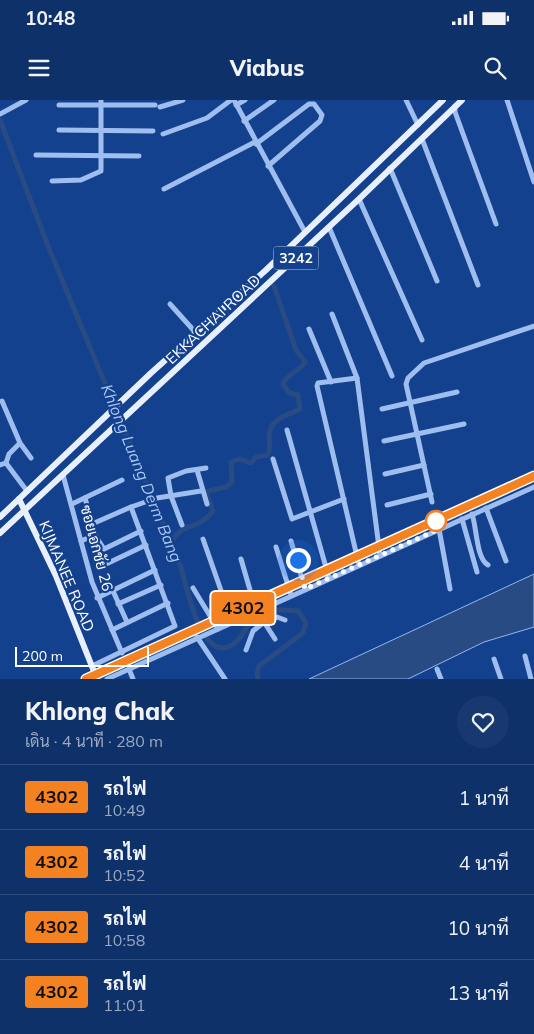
<!DOCTYPE html>
<html lang="th">
<meta charset="utf-8">
<style>
:root{--surface:#0f316a;--page:#183970;--text:#f1f3f6;--muted:#9ba9c1;--line:#2f4c7e}
body{margin:0;font-family:Mulish,Sarabun,sans-serif;background:var(--page);color:var(--text);height:100vh;display:flex;flex-direction:column;font-size:19px;white-space:nowrap}
*{box-sizing:border-box;margin:0}
p{font-size:16px;color:var(--muted)}
.icon{flex:none;width:28px;height:28px;fill:none;stroke:currentColor;stroke-width:2;stroke-linecap:round;stroke-linejoin:round}
.map{position:relative;height:579px;overflow:hidden}
.panel{display:flex;flex-direction:column;background:var(--surface);flex:1}
.panel>*{flex:none}
.badge{padding:0 10px;border-radius:4px;font-size:18px;line-height:32px}
.scale{position:absolute;left:15px;bottom:12px;width:134px;box-sizing:border-box;padding-left:5px;border:2px solid #fff;border-top:0;font-size:14px;line-height:18px;white-space:nowrap;color:#fff;-webkit-text-stroke:4px #14418e;paint-order:stroke}
.you{position:absolute;width:25px;height:25px;margin:-12px;border:4px solid #fff;border-radius:50%;background:#1a73e8;box-shadow:0 0 0 8px #1a73e833}
.map>.badge{position:absolute;translate:-50% -50%;box-shadow:0 0 0 2px #fff}
.round{display:grid;place-items:center;flex:none;width:52px;height:52px;border-radius:26px;background:var(--page)}
.overview{display:flex;align-items:center;justify-content:space-between;height:85px;padding:0 25px}
h1{font-size:24px;font-weight:800;line-height:38px}
ul{padding:0;list-style:none}
li{display:flex;align-items:center;gap:15px;height:65px;padding:0 25px;border-top:1px solid var(--line)}
li div{flex:1}
li b{display:block;font-size:19px}
li em{font-style:normal}
li .badge{min-width:55px;font-weight:700;text-align:center}
.status{display:flex;justify-content:space-between;align-items:center;height:35px;padding:0 25px;background:var(--surface);direction:ltr}
.status svg{height:14px;fill:currentColor}
header{display:flex;justify-content:space-between;align-items:center;height:65px;padding:0 25px;background:var(--surface);font-size:22px;font-weight:800}
.map>svg:first-child{display:block}
.water{fill:#294b84;stroke:#91b8f4}
.lines{fill:none;stroke-linecap:round;stroke-linejoin:round}
.canal{stroke:#294b84;stroke-width:5}
.minor{stroke:#9fbef0;stroke-width:5}
.major{stroke:#e8f0ff;stroke-width:6}
.rail{stroke:#fff;stroke-width:1;stroke-dasharray:9 4;stroke-linecap:butt}
.line-casing{stroke:#fff;stroke-width:11}
.line{stroke:#f58220;stroke-width:8}
.walk{stroke:#fff;stroke-width:5;stroke-dasharray:0 9}
.stop-dot{fill:#fff;stroke:#f58220;stroke-width:2.5}
.labels{text-anchor:middle;dominant-baseline:central;stroke-width:4.5;stroke-linejoin:round;paint-order:stroke}
.shield{fill:#14418e;stroke:#b8c6dd;stroke-width:1}
.shield-label{font-size:14px;font-weight:bold;fill:#fff}
.street-label{font-size:15px;fill:#fff;stroke:#14418e}
.water-label{font-size:16px;font-style:italic;fill:#abc9f8;stroke:#14418e}
</style>
<div class="status"><b>10:48</b><svg viewBox="0 0 49 12"><path d="M0 12V9h3v3zM5 12V6h3v6zM10 12V3h3v9zM15 12V0h3v12zM26 1h20v11H26zM47 4h2v5h-2z"/></svg></div>
<header><svg class="icon" aria-label="menu" viewBox="0 0 24 24"><path d="M4 6h16M4 12h16M4 18h16"/></svg>Viabus<svg class="icon" aria-label="search" viewBox="0 0 24 24"><circle cx="10" cy="10" r="6"/><path d="M15 15l6 6"/></svg></header>
<div class="map">
<svg width="534" height="579" viewBox="0 0 534 579">
<rect width="100%" height="100%" fill="#14418e"/>
<path class="water" d="M534,474V527L484,542L408,579H309Z"/>
<g class="lines">
<g class="canal">
<path d="M0,20L48,146L181,467C186,485 200,557 228,547C244,541 244,524 256,516C269,508 284,510 298,511L306,523L303,533L259,566L257,574L258,579"/>
<path d="M171,443C183,420 197,432 213,411L207,395L208,391L226,387L232,382L231,362L240,359L251,363L256,357L268,355C271,348 269,342 269,334C271,318 289,315 300,309L298,295L289,293L283,284C287,273 300,272 305,262L296,250L274,186"/>
</g>
<g class="minor">
<path d="M234,0L305,132"/>
<path d="M406,0L418,25"/>
<path d="M507,0L534,82"/>
<path d="M59,5H155"/>
<path d="M236,5L245,0"/>
<path d="M455,6V12L496,124"/>
<path d="M160,7L183,0"/>
<path d="M0,14L26,0"/>
<path d="M244,21L274,0"/>
<path d="M59,30L153,31"/>
<path d="M163,34L207,18L231,0"/>
<path d="M422,39L478,185"/>
<path d="M256,44L309,4H314L322,15L320,21L268,66"/>
<path d="M36,55L139,56"/>
<path d="M390,68L437,181"/>
<path d="M52,81L81,80L101,71V0"/>
<path d="M164,89L255,42"/>
<path d="M359,99L422,240"/>
<path d="M329,127L392,276"/>
<path d="M170,204L196,233"/>
<path d="M332,214L357,278L380,455"/>
<path d="M309,229L331,282"/>
<path d="M357,278L318,283L317,286L359,465"/>
<path d="M2,301L20,343L31,358"/>
<path d="M382,309L457,292"/>
<path d="M287,330L329,478"/>
<path d="M384,341L464,324"/>
<path d="M273,359L292,419L344,399"/>
<path d="M6,363L9,354L20,343"/>
<path d="M0,365L6,363L27,391"/>
<path d="M197,370L207,404"/>
<path d="M385,374L424,365"/>
<path d="M63,375L92,482L122,553"/>
<path d="M85,398L95,435"/>
<path d="M432,402L406,284L408,278L424,263L534,226"/>
<path d="M72,404L122,380"/>
<path d="M387,405L431,394"/>
<path d="M486,408L506,461"/>
<path d="M472,414C477,428 476,458 488,465"/>
<path d="M462,419L477,472"/>
<path d="M92,424L131,407"/>
<path d="M182,425L171,396L168,378L186,371L206,368"/>
<path d="M439,429L450,489"/>
<path d="M203,439L232,522"/>
<path d="M81,441L95,435L104,449L141,431"/>
<path d="M291,441L305,489"/>
<path d="M276,447L291,495"/>
<path d="M241,459L250,490L264,522L253,531L246,550"/>
<path d="M104,465L146,445"/>
<path d="M193,488L218,529"/>
<path d="M113,491L127,522"/>
<path d="M97,498L155,470"/>
<path d="M118,504L161,485"/>
<path d="M112,530L168,503"/>
<path d="M197,537L225,579"/>
<path d="M275,539L264,522L277,517L285,520"/>
<path d="M525,556L531,579"/>
<path d="M494,559L501,579"/>
<path d="M92,566L175,526L131,407L157,398L201,391"/>
<path d="M129,569L133,579"/>
<path d="M437,569L441,579"/>
<path d="M107,579L534,387"/>
</g>
<g class="major">
<path d="M19,399L56,476L97,579"/>
<path d="M0,417L151,273L266,170L443,0"/>
<path d="M0,433L359,99L462,0"/>
</g>
<path class="rail" d="M86,579L534,376"/>
</g>
<g class="lines">
<g class="line-casing">
<path id="line" d="M86,579L534,376"/>
</g>
<use href="#line" class="line"/>
<path class="walk" d="M298,460L305,489L439,429L436,421"/>
</g>
<circle class="stop-dot" cx="436" cy="421" r="10"/>
<g class="labels">
<rect class="shield" x="273.5" y="146.5" width="45" height="23" rx="4"/>
<g class="shield-label">
<text x="296" y="158">3242</text>
</g>
<g class="street-label">
<text transform="translate(213 219) rotate(-43)">EKKACHAI ROAD</text>
<text transform="translate(97 448) rotate(75)">ซอยเอกชัย 26</text>
<text transform="translate(67 476) rotate(67)">KIJMANEE ROAD</text>
</g>
<g class="water-label">
<text transform="translate(142 373) rotate(68)">Khlong Luang Derm Bang</text>
</g>
</g>
</svg>
<div class="scale">200 m</div>
<div class="you" style="left:298px;top:460px"></div>
<b class="badge" style="left:243px;top:508px;background:#f58220;color:#111">4302</b>
</div>
<section class="panel">
<div class="overview"><div><h1>Khlong Chak</h1><p>เดิน · 4 นาที · 280 m</p></div><a class="round"><svg class="icon" aria-label="heart" viewBox="0 0 24 24"><path d="M12 20l-8-8c-3-5 5-10 8-4 3-6 11-1 8 4z"/></svg></a></div>
<ul>
<li><span class="badge" style="background:#f58220;color:#111">4302</span><div><b>รถไฟ</b><p>10:49</p></div><em>1 นาที</em></li>
<li><span class="badge" style="background:#f58220;color:#111">4302</span><div><b>รถไฟ</b><p>10:52</p></div><em>4 นาที</em></li>
<li><span class="badge" style="background:#f58220;color:#111">4302</span><div><b>รถไฟ</b><p>10:58</p></div><em>10 นาที</em></li>
<li><span class="badge" style="background:#f58220;color:#111">4302</span><div><b>รถไฟ</b><p>11:01</p></div><em>13 นาที</em></li>
</ul>
</section>
